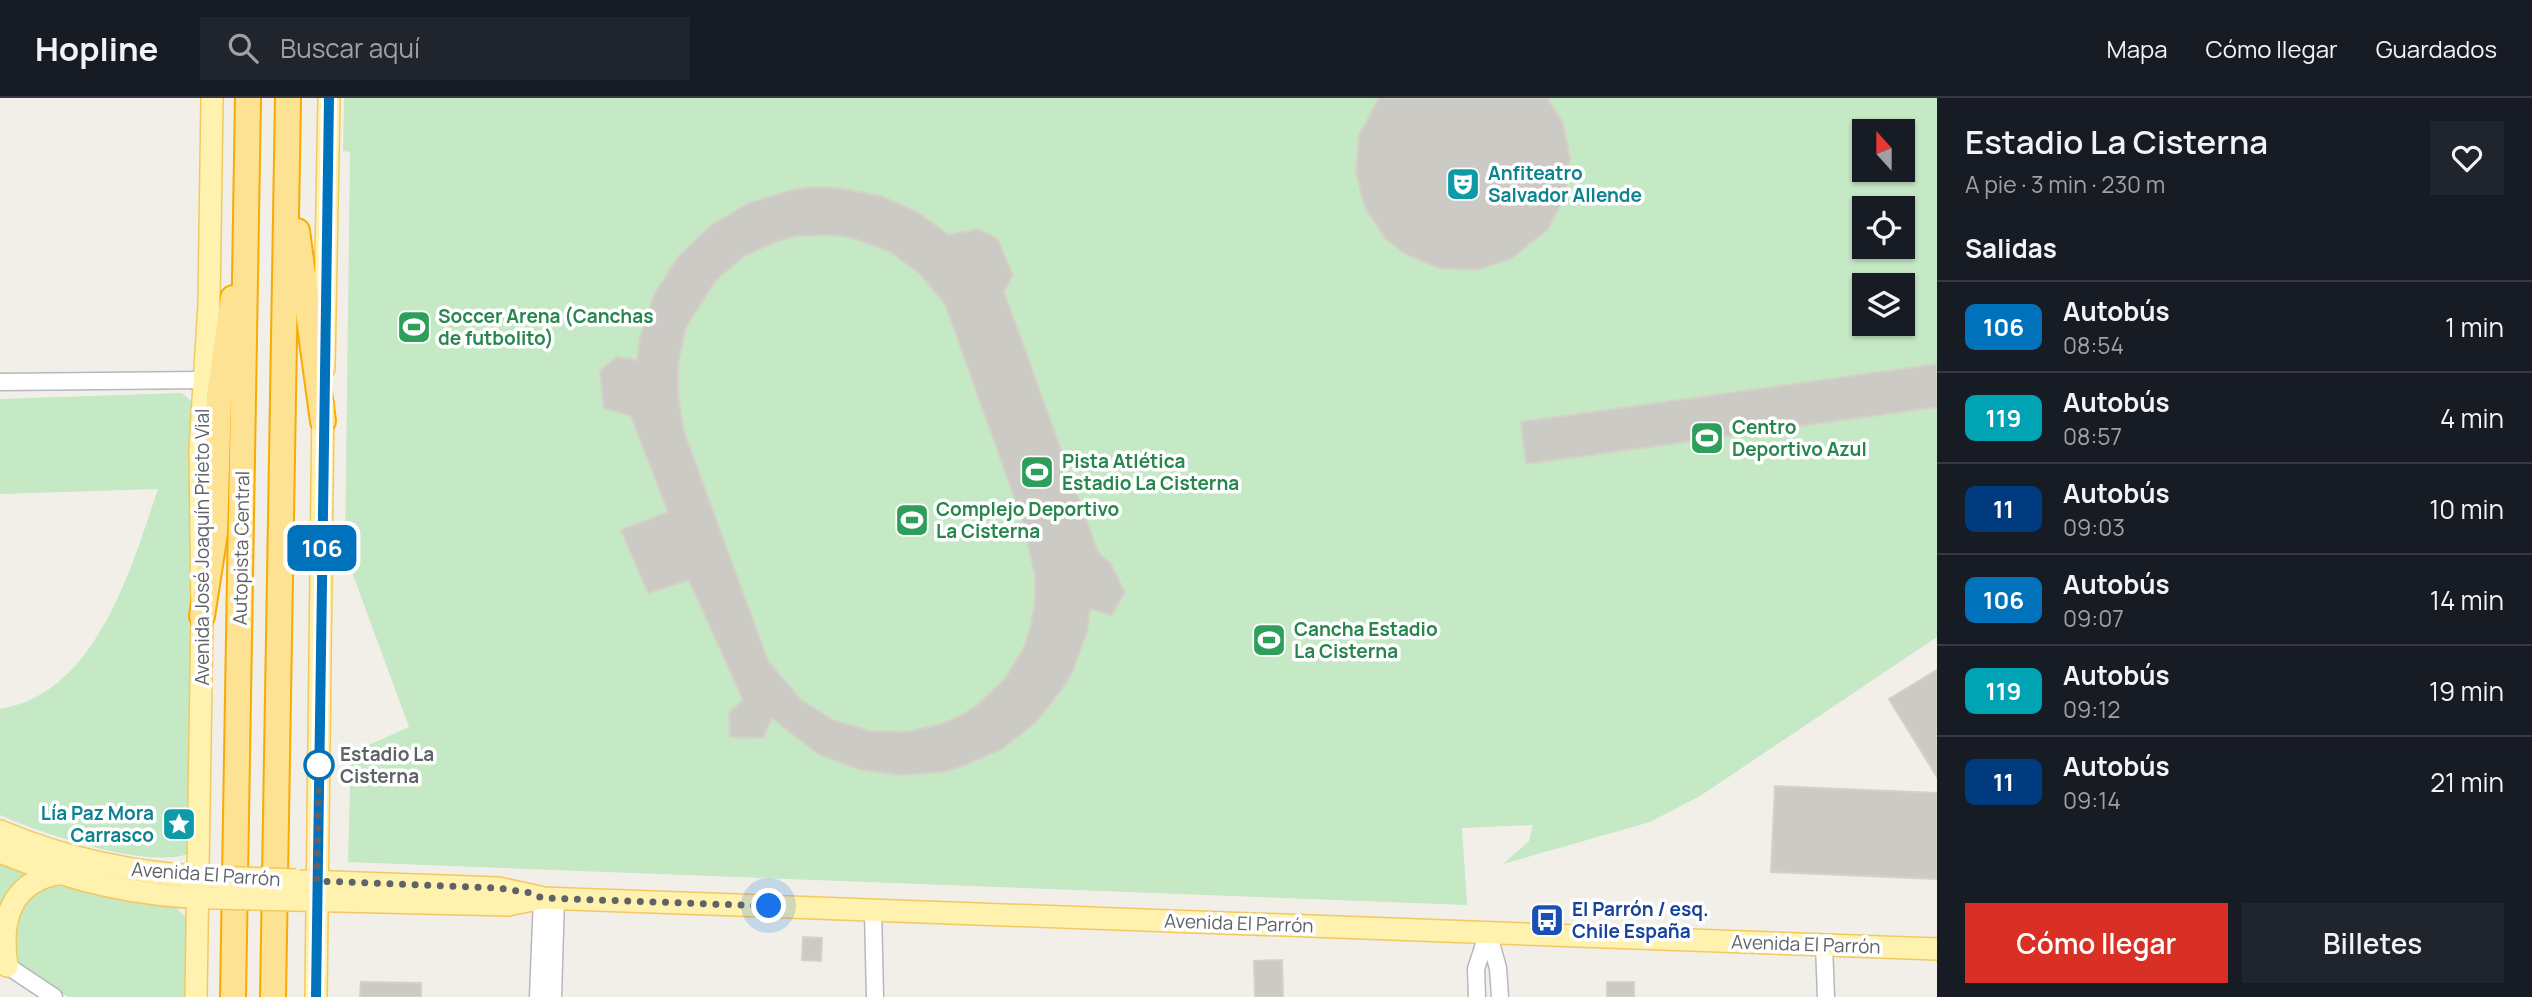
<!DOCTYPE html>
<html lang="es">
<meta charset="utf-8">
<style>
:root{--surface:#171b24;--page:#20242c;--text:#f1f3f6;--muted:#9ea1a6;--line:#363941;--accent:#d93025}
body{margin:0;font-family:Manrope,sans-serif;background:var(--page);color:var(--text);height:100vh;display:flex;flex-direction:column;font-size:26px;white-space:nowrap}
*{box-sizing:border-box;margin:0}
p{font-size:23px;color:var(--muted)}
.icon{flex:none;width:38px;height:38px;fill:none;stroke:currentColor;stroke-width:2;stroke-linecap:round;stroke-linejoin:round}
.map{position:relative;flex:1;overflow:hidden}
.sheet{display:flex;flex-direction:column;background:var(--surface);width:595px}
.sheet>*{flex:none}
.badge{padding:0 14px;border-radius:10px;font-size:24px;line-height:46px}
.needle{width:46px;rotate:339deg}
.tools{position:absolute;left:1852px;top:21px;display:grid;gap:14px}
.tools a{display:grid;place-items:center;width:63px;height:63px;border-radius:0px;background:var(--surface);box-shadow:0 2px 5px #0004;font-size:35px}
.you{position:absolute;width:35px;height:35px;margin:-18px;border:5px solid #fff;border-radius:50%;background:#1a73e8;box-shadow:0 0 0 10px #1a73e833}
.map>.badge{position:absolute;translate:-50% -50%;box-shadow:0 0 0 4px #fff}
h2{padding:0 28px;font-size:26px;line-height:63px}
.round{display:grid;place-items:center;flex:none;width:74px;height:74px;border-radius:0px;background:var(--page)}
.headline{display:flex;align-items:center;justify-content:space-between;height:119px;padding:0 28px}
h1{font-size:33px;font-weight:600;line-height:52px}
.cta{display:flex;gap:14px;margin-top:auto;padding:14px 28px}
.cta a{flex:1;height:80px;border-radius:0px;background:var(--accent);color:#fff;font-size:28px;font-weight:600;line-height:80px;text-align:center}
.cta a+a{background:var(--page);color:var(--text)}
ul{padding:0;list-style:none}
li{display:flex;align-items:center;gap:21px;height:91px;padding:0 28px;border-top:2px solid var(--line)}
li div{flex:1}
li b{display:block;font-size:26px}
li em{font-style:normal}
li .badge{min-width:77px;font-weight:700;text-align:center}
header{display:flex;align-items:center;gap:42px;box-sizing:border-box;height:98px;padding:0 35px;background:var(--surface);border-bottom:2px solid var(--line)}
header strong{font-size:33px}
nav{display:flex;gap:38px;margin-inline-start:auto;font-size:24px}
.search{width:490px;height:63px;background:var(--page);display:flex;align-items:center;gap:18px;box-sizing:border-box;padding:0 24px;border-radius:0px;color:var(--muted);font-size:26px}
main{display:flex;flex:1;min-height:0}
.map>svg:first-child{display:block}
.green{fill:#c5e8c5;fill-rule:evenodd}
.building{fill:#cccac5;stroke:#d6d1c6;stroke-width:2;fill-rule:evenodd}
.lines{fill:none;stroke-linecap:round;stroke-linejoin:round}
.minor-casing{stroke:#b5b8bc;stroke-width:19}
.major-casing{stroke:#f2c960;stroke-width:24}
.highway-casing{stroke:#f9ab00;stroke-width:28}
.minor{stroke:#fff;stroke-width:16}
.major{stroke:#fff2af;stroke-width:21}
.highway{stroke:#fde293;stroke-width:24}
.major-bridge-casing{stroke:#f2c960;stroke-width:24;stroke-linecap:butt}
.major-bridge{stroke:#fff2af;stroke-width:21}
.line-casing{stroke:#fff;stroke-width:16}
.line{stroke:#0072bc;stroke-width:10}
.walk{stroke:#5f6368;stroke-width:7;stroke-dasharray:0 12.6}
.stop-dot{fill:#fff;stroke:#0072bc;stroke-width:3.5}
.labels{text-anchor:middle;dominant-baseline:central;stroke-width:7;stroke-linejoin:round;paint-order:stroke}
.culture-label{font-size:19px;font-weight:bold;fill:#0d838f;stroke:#fff;text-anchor:start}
.leisure-label{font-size:19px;font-weight:bold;fill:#27864d;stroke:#fff;text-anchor:start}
.street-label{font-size:19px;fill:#5f6368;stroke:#fff}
.stop-label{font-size:19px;font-weight:bold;fill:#5f6368;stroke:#fff;text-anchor:start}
.transit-label{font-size:19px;font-weight:bold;fill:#164399;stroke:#fff;text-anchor:start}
</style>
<header>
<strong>Hopline</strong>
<div class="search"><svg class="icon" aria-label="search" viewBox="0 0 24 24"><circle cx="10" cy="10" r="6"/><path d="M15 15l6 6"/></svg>Buscar aquí</div>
<nav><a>Mapa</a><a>Cómo llegar</a><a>Guardados</a></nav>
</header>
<main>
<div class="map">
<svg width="1937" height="899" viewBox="0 0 1937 899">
<rect width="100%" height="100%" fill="#f1efe8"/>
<g class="green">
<path d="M344,0H1937V539L1700,698L1650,724L1503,766L1529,743L1533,727L1462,730L1467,807L348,764L351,655L409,629L345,455L350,54L343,53ZM1864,33H1902V72H1864ZM1864,110H1902V149H1864ZM1864,187H1902V226H1864Z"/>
<path d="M182,295L195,307L191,755C146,772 44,736 0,717V611C96,596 131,471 158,391L0,396V301Z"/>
<path d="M0,766L52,787L175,809L188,821L185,899H68L0,855Z"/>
</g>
<g class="building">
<path d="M1379,0H1547L1563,25L1570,61L1565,98L1548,131L1512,160L1477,172L1439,170L1405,156L1386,141L1365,110L1356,74L1359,37Z"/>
<path d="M814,89L837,90L881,98L919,115L949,137L977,131L997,140L1013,177L1004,194L1098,454L1111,466L1125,495L1111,517L1090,511L1087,533L1073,573L1062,591L1036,624L1002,651L963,668L942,674L900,677L858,671L818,656L772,620L763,640L730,639L729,615L743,602L689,482L648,495L621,432L668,414L631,318L604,310L600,273L616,259L637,262L640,240L654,197L678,159L710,128L749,105L792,92ZM834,137L853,140L889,153L920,176L945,206L1021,418L1035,477V505L1030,531L1024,549L1005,581L977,607L962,617L944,625L908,634L870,633L833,622L801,602L768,563L684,334L678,298V265L686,229L716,182L744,158L778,143L796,138Z"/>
<path d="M1937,266V309L1526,366L1521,324Z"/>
<path d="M1937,572V679L1889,601Z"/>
<path d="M1775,688L1937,695V781L1771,774Z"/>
<path d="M803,839L822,840L821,863L802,862Z"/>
<path d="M1282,862L1283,899H1255L1254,863Z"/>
<path d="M361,884L421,885V899H360Z"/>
<rect x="1607" y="884" width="27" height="15"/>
</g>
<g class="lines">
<g class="minor-casing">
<g id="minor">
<path d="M0,284L204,282"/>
<path d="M873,812L875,899"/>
<path d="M1488,834L1498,870L1500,899"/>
<path d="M1824,847L1826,899"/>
<path d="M0,863L54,899"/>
<path d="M538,899L542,800"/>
<path d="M553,899L556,800"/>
<path d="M1477,899L1476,871L1488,834"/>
</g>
</g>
<g class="major-casing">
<g id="major">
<path d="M324,270L329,0"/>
<path d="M0,733C68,762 139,776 212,779"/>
<path d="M0,754C68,782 139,799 212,800"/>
<path d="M304,783L498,790L540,799"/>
<path d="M296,802L508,807L542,800L1937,851"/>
<path d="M7,868C0,823 10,784 58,776"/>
<path d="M196,899L202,518L200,351L209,206L212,0"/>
<path d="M316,899L323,306"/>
</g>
</g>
<g class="highway-casing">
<g id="highway">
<path d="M297,133L323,323"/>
<path d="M202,518L215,435L219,298L233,200"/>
<path d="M233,899L248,0"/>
<path d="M273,899L288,0"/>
</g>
</g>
<use href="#minor" class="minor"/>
<use href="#major" class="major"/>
<use href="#highway" class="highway"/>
<g class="major-bridge-casing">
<g id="major-bridge">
<path d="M214,779L296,782"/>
<path d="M215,800L296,802"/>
</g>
</g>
<use href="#major-bridge" class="major-bridge"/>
</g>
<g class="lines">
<g class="line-casing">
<path id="line" d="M316,899L329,0"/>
</g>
<use href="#line" class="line"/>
<path class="walk" d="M319,667L317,783L498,790L531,795L542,800L769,808"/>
</g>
<defs>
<g id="theatre-square" transform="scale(1.75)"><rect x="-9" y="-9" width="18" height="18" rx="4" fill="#0f9aa8" stroke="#fff"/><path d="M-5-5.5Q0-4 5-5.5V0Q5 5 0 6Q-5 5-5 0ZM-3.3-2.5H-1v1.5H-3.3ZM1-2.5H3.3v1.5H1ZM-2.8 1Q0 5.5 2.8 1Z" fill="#fff"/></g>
<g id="stadium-square" transform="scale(1.75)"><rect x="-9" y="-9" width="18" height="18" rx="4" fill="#2e9e5b" stroke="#fff"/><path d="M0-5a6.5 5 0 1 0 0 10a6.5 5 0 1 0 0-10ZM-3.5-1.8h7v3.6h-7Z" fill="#fff"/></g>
<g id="sight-square" transform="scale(1.75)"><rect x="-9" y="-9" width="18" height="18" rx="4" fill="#0f9aa8" stroke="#fff"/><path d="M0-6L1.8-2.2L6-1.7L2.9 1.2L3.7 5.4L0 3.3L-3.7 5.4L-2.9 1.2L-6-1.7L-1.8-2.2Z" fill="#fff"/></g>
<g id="bus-square" transform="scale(1.75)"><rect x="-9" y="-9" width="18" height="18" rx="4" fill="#1a4fb4" stroke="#fff"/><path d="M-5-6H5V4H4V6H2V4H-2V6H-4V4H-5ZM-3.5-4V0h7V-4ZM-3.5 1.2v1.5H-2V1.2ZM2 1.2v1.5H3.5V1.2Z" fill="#fff"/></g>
</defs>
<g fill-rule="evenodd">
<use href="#theatre-square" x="1463" y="86"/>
<use href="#stadium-square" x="414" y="229"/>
<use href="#stadium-square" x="1707" y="340"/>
<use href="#stadium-square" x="1037" y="374"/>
<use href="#stadium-square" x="912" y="422"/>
<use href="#stadium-square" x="1269" y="542"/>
<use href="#sight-square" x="179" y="726"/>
<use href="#bus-square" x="1547" y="822"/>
</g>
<circle class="stop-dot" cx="319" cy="667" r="14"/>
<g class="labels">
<g class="culture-label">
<text x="1488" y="75">Anfiteatro<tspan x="1488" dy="22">Salvador Allende</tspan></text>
<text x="154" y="715" text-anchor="end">Lía Paz Mora<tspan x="154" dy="22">Carrasco</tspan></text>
</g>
<g class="leisure-label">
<text x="438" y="218">Soccer Arena (Canchas<tspan x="438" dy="22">de futbolito)</tspan></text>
<text x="1732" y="329">Centro<tspan x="1732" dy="22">Deportivo Azul</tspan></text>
<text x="1062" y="363">Pista Atlética<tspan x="1062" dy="22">Estadio La Cisterna</tspan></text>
<text x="936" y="411">Complejo Deportivo<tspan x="936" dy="22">La Cisterna</tspan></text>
<text x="1294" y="531">Cancha Estadio<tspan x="1294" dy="22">La Cisterna</tspan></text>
</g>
<g class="street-label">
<text transform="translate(202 449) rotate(-90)">Avenida José Joaquín Prieto Vial</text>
<text transform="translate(241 450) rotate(-89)">Autopista Central</text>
<text transform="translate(206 776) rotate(4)">Avenida El Parrón</text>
<text transform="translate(1239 825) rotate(2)">Avenida El Parrón</text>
<text transform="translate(1806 846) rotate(2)">Avenida El Parrón</text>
</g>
<g class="stop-label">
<text x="340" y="656">Estadio La<tspan x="340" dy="22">Cisterna</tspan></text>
</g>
<g class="transit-label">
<text x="1572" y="811">El Parrón / esq.<tspan x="1572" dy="22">Chile España</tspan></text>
</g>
</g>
</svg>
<div class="tools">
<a><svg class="needle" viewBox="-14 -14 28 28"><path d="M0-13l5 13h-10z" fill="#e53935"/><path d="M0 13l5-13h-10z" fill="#9ea1a6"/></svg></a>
<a><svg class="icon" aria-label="locate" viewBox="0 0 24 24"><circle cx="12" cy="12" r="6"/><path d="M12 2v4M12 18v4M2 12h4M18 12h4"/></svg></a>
<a><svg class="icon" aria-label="layers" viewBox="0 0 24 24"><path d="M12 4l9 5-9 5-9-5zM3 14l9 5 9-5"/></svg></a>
</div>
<div class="you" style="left:769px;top:808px"></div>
<b class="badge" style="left:322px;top:450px;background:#0072bc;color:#fff">106</b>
</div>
<section class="sheet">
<div class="headline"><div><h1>Estadio La Cisterna</h1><p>A pie · 3 min · 230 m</p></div><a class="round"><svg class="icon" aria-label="heart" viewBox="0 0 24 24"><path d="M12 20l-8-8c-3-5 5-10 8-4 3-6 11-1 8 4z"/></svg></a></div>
<h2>Salidas</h2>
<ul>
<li><span class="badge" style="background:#0072bc;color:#fff">106</span><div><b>Autobús</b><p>08:54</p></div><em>1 min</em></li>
<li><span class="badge" style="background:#00a3b4;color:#fff">119</span><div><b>Autobús</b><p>08:57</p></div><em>4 min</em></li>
<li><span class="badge" style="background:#003b80;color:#fff">11</span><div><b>Autobús</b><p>09:03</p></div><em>10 min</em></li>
<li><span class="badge" style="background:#0072bc;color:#fff">106</span><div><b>Autobús</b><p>09:07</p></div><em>14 min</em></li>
<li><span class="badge" style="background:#00a3b4;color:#fff">119</span><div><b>Autobús</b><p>09:12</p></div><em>19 min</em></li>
<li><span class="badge" style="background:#003b80;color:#fff">11</span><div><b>Autobús</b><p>09:14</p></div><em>21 min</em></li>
</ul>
<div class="cta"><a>Cómo llegar</a><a>Billetes</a></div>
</section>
</main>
